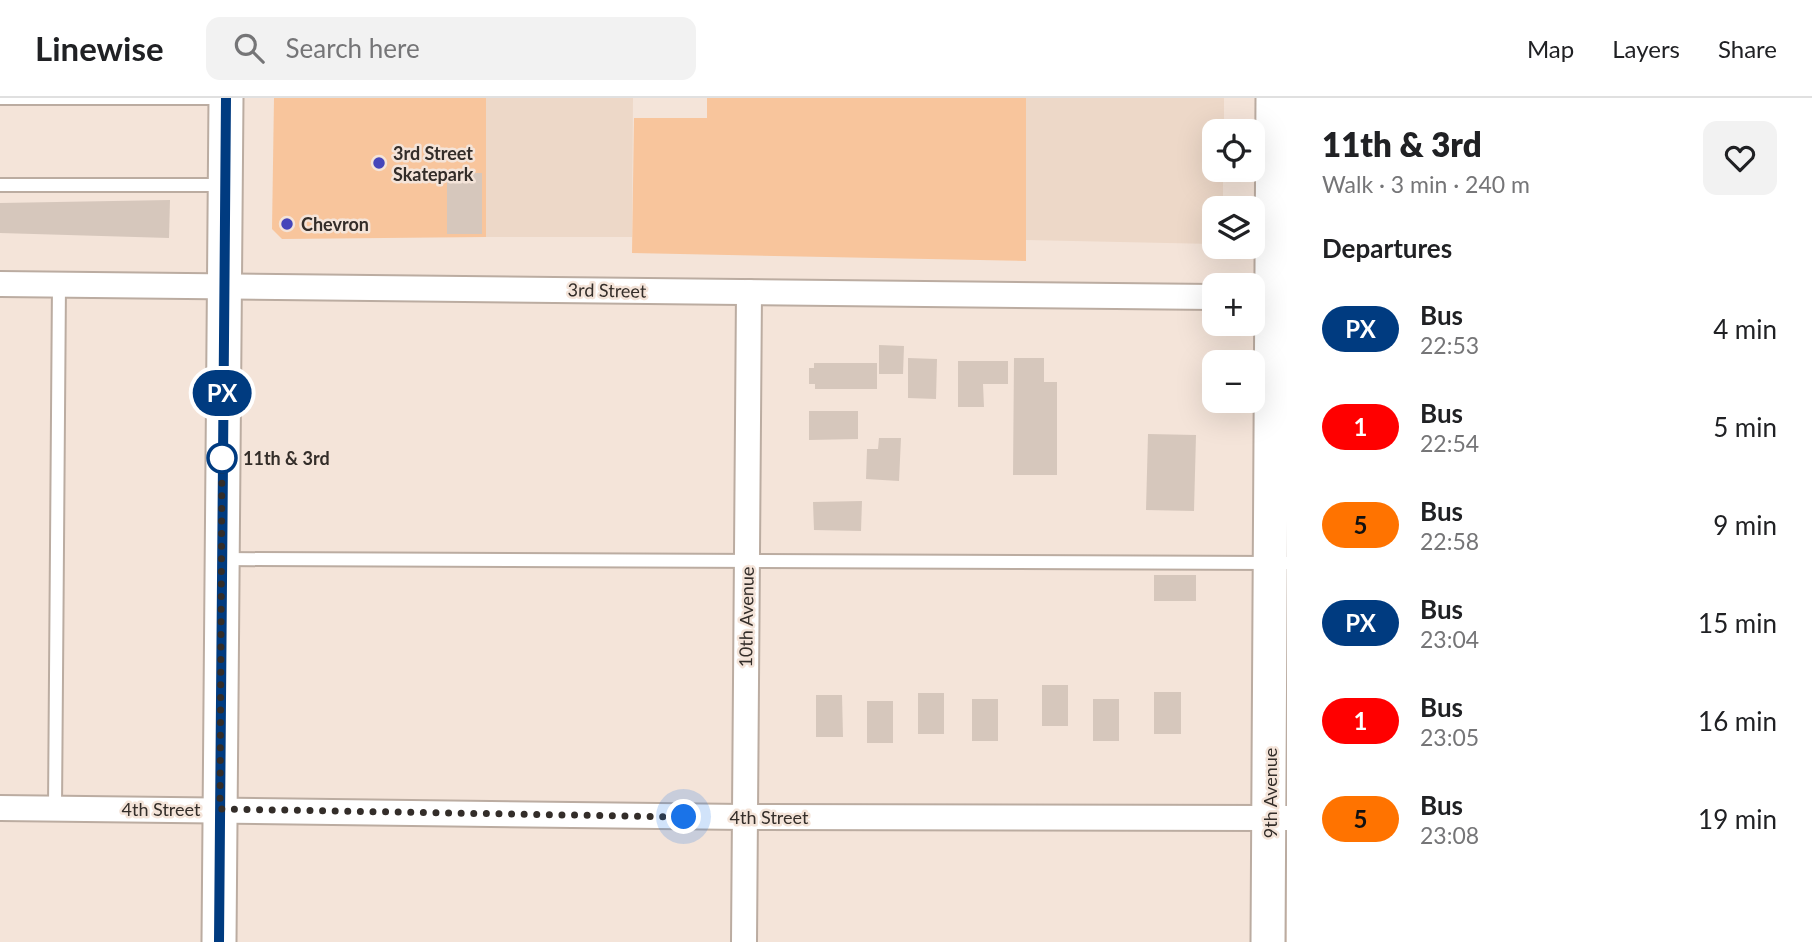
<!DOCTYPE html>
<meta charset="utf-8">
<style>
:root{--surface:#fff;--page:#f2f2f2;--text:#202124;--muted:#757577;--line:#e0e0e0}
body{margin:0;font-family:Lato,sans-serif;background:var(--page);color:var(--text);height:100vh;display:flex;flex-direction:column;font-size:26px;white-space:nowrap}
*{box-sizing:border-box;margin:0}
p{font-size:23px;color:var(--muted)}
.icon{flex:none;width:38px;height:38px;fill:none;stroke:currentColor;stroke-width:2;stroke-linecap:round;stroke-linejoin:round}
.map{position:relative;flex:1;overflow:hidden}
.details{display:flex;flex-direction:column;background:var(--surface);width:525px}
.details>*{flex:none}
.badge{padding:0 14px;border-radius:23px;font-size:24px;line-height:46px}
.fabs{position:absolute;left:1202px;top:21px;display:grid;gap:14px}
.fabs a{display:grid;place-items:center;width:63px;height:63px;border-radius:14px;background:var(--surface);box-shadow:0 7px 28px #0002;font-size:35px}
.you{position:absolute;width:35px;height:35px;margin:-18px;border:5px solid #fff;border-radius:50%;background:#1a73e8;box-shadow:0 0 0 10px #1a73e833}
.map>.badge{position:absolute;translate:-50% -50%;box-shadow:0 0 0 4px #fff}
h2{padding:0 35px;font-size:26px;line-height:63px}
.round{display:grid;place-items:center;flex:none;width:74px;height:74px;border-radius:14px;background:var(--page)}
.overview{display:flex;align-items:center;justify-content:space-between;height:119px;padding:0 35px}
h1{font-size:33px;font-weight:800;line-height:52px}
ul{padding:0;list-style:none}
li{display:flex;align-items:center;gap:21px;height:98px;padding:0 35px}
li div{flex:1}
li b{display:block;font-size:26px}
li em{font-style:normal}
li .badge{min-width:77px;font-weight:700;text-align:center}
header{display:flex;align-items:center;gap:42px;box-sizing:border-box;height:98px;padding:0 35px;background:var(--surface);border-bottom:2px solid var(--line)}
header strong{font-size:33px}
nav{display:flex;gap:38px;margin-inline-start:auto;font-size:24px}
.search{width:490px;height:63px;background:var(--page);display:flex;align-items:center;gap:18px;box-sizing:border-box;padding:0 24px;border-radius:14px;color:var(--muted);font-size:26px}
main{display:flex;flex:1;min-height:0}
.map>svg:first-child{display:block}
.built{fill:#edd8c8}
.green{fill:#f8c59c}
.building{fill:#d6c7bc}
.lines{fill:none;stroke-linecap:round;stroke-linejoin:round}
.lane-casing{stroke:#bbaca1;stroke-width:16}
.street-casing{stroke:#bbaca1;stroke-width:28}
.secondary-casing{stroke:#bbaca1;stroke-width:37}
.lane{stroke:#fff;stroke-width:12}
.street{stroke:#fff;stroke-width:24}
.secondary{stroke:#fff;stroke-width:33}
.line-casing{stroke:#fff;stroke-width:16}
.line{stroke:#003b80;stroke-width:10}
.walk{stroke:#332d29;stroke-width:7;stroke-dasharray:0 12.6}
.poi-dot{fill:#4545ba;stroke:#f4e4d9;stroke-width:2.5}
.stop-dot{fill:#fff;stroke:#003b80;stroke-width:3.5}
.labels{text-anchor:middle;dominant-baseline:central;stroke-width:5;stroke-linejoin:round;paint-order:stroke}
.poi-label{font-size:18px;font-weight:bold;fill:#332d29;stroke:#f4e4d9;text-anchor:start}
.street-label{font-size:18px;fill:#332d29;stroke:#f4e4d9}
.stop-label{font-size:18px;font-weight:bold;fill:#332d29;stroke:#f4e4d9;text-anchor:start}
</style>
<header>
<strong>Linewise</strong>
<div class="search"><svg class="icon" aria-label="search" viewBox="0 0 24 24"><circle cx="10" cy="10" r="6"/><path d="M15 15l6 6"/></svg>Search here</div>
<nav><a>Map</a><a>Layers</a><a>Share</a></nav>
</header>
<main>
<div class="map">
<svg width="1287" height="844" viewBox="0 0 1287 844">
<rect width="100%" height="100%" fill="#f4e4d9"/>
<g class="built">
<path d="M486,0H633L632,139H486Z"/>
<path d="M1026,0H1224V33H1214V72H1223V110H1214V146L1026,142Z"/>
</g>
<g class="green">
<path d="M274,0H486V139L282,141L272,131Z"/>
<path d="M707,0H1026V163L632,155L634,20H707Z"/>
</g>
<g class="building">
<rect x="447" y="75" width="35" height="61"/>
<path d="M170,102L169,140L0,135V105Z"/>
<path d="M879,247L904,248L903,276H879Z"/>
<path d="M908,260L937,261L936,301L908,300Z"/>
<path d="M1014,260H1044V284H1057V377H1013Z"/>
<path d="M958,263H1008V286H983L984,309H958Z"/>
<path d="M814,265H877V291H815V286H809V270H814Z"/>
<path d="M809,313H858V341L809,342Z"/>
<path d="M1148,336L1196,337L1194,413L1146,412Z"/>
<path d="M879,340H901L899,383L866,381L867,351H878Z"/>
<path d="M862,403L861,433L814,432L813,404Z"/>
<rect x="1154" y="477" width="42" height="26"/>
<rect x="1042" y="587" width="26" height="41"/>
<rect x="1154" y="594" width="27" height="42"/>
<rect x="918" y="595" width="26" height="41"/>
<path d="M816,597H842L843,639H816Z"/>
<rect x="972" y="601" width="26" height="42"/>
<rect x="1093" y="601" width="26" height="42"/>
<rect x="867" y="603" width="26" height="42"/>
</g>
<g class="lines">
<g class="lane-casing">
<g id="lane">
<path d="M0,0H210"/>
<path d="M0,87H224"/>
<path d="M222,461L1287,465"/>
<path d="M55,710L59,186"/>
</g>
</g>
<g class="street-casing">
<g id="street">
<path d="M0,186L1214,199"/>
<path d="M0,710L744,719L1287,720"/>
<path d="M744,844L749,194"/>
</g>
</g>
<g class="secondary-casing">
<g id="secondary">
<path d="M219,844L226,0"/>
<path d="M1268,844L1273,0"/>
</g>
</g>
<use href="#lane" class="lane"/>
<use href="#street" class="street"/>
<use href="#secondary" class="secondary"/>
</g>
<g class="lines">
<g class="line-casing">
<path id="line" d="M219,844L226,0"/>
</g>
<use href="#line" class="line"/>
<path class="walk" d="M222,360L220,711L684,719"/>
</g>
<g class="poi-dot">
<circle cx="379" cy="65" r="7"/>
<circle cx="287" cy="126" r="7"/>
</g>
<circle class="stop-dot" cx="222" cy="360" r="14"/>
<g class="labels">
<g class="poi-label">
<text x="393" y="55">3rd Street<tspan x="393" dy="21">Skatepark</tspan></text>
<text x="301" y="126">Chevron</text>
</g>
<g class="street-label">
<text transform="translate(607 192) rotate(1)">3rd Street</text>
<text transform="translate(746 519) rotate(-89)">10th Avenue</text>
<text transform="translate(1270 695) rotate(-90)">9th Avenue</text>
<text x="161" y="711">4th Street</text>
<text x="769" y="719">4th Street</text>
</g>
<g class="stop-label">
<text x="243" y="360">11th &amp; 3rd</text>
</g>
</g>
</svg>
<div class="fabs">
<a><svg class="icon" aria-label="locate" viewBox="0 0 24 24"><circle cx="12" cy="12" r="6"/><path d="M12 2v4M12 18v4M2 12h4M18 12h4"/></svg></a>
<a><svg class="icon" aria-label="layers" viewBox="0 0 24 24"><path d="M12 4l9 5-9 5-9-5zM3 14l9 5 9-5"/></svg></a>
<a>+</a>
<a>−</a>
</div>
<div class="you" style="left:684px;top:719px"></div>
<b class="badge" style="left:222px;top:295px;background:#003b80;color:#fff">PX</b>
</div>
<section class="details">
<div class="overview"><div><h1>11th &amp; 3rd</h1><p>Walk · 3 min · 240 m</p></div><a class="round"><svg class="icon" aria-label="heart" viewBox="0 0 24 24"><path d="M12 20l-8-8c-3-5 5-10 8-4 3-6 11-1 8 4z"/></svg></a></div>
<h2>Departures</h2>
<ul>
<li><span class="badge" style="background:#003b80;color:#fff">PX</span><div><b>Bus</b><p>22:53</p></div><em>4 min</em></li>
<li><span class="badge" style="background:#f00;color:#fff">1</span><div><b>Bus</b><p>22:54</p></div><em>5 min</em></li>
<li><span class="badge" style="background:#ff7300;color:#111">5</span><div><b>Bus</b><p>22:58</p></div><em>9 min</em></li>
<li><span class="badge" style="background:#003b80;color:#fff">PX</span><div><b>Bus</b><p>23:04</p></div><em>15 min</em></li>
<li><span class="badge" style="background:#f00;color:#fff">1</span><div><b>Bus</b><p>23:05</p></div><em>16 min</em></li>
<li><span class="badge" style="background:#ff7300;color:#111">5</span><div><b>Bus</b><p>23:08</p></div><em>19 min</em></li>
</ul>
</section>
</main>
